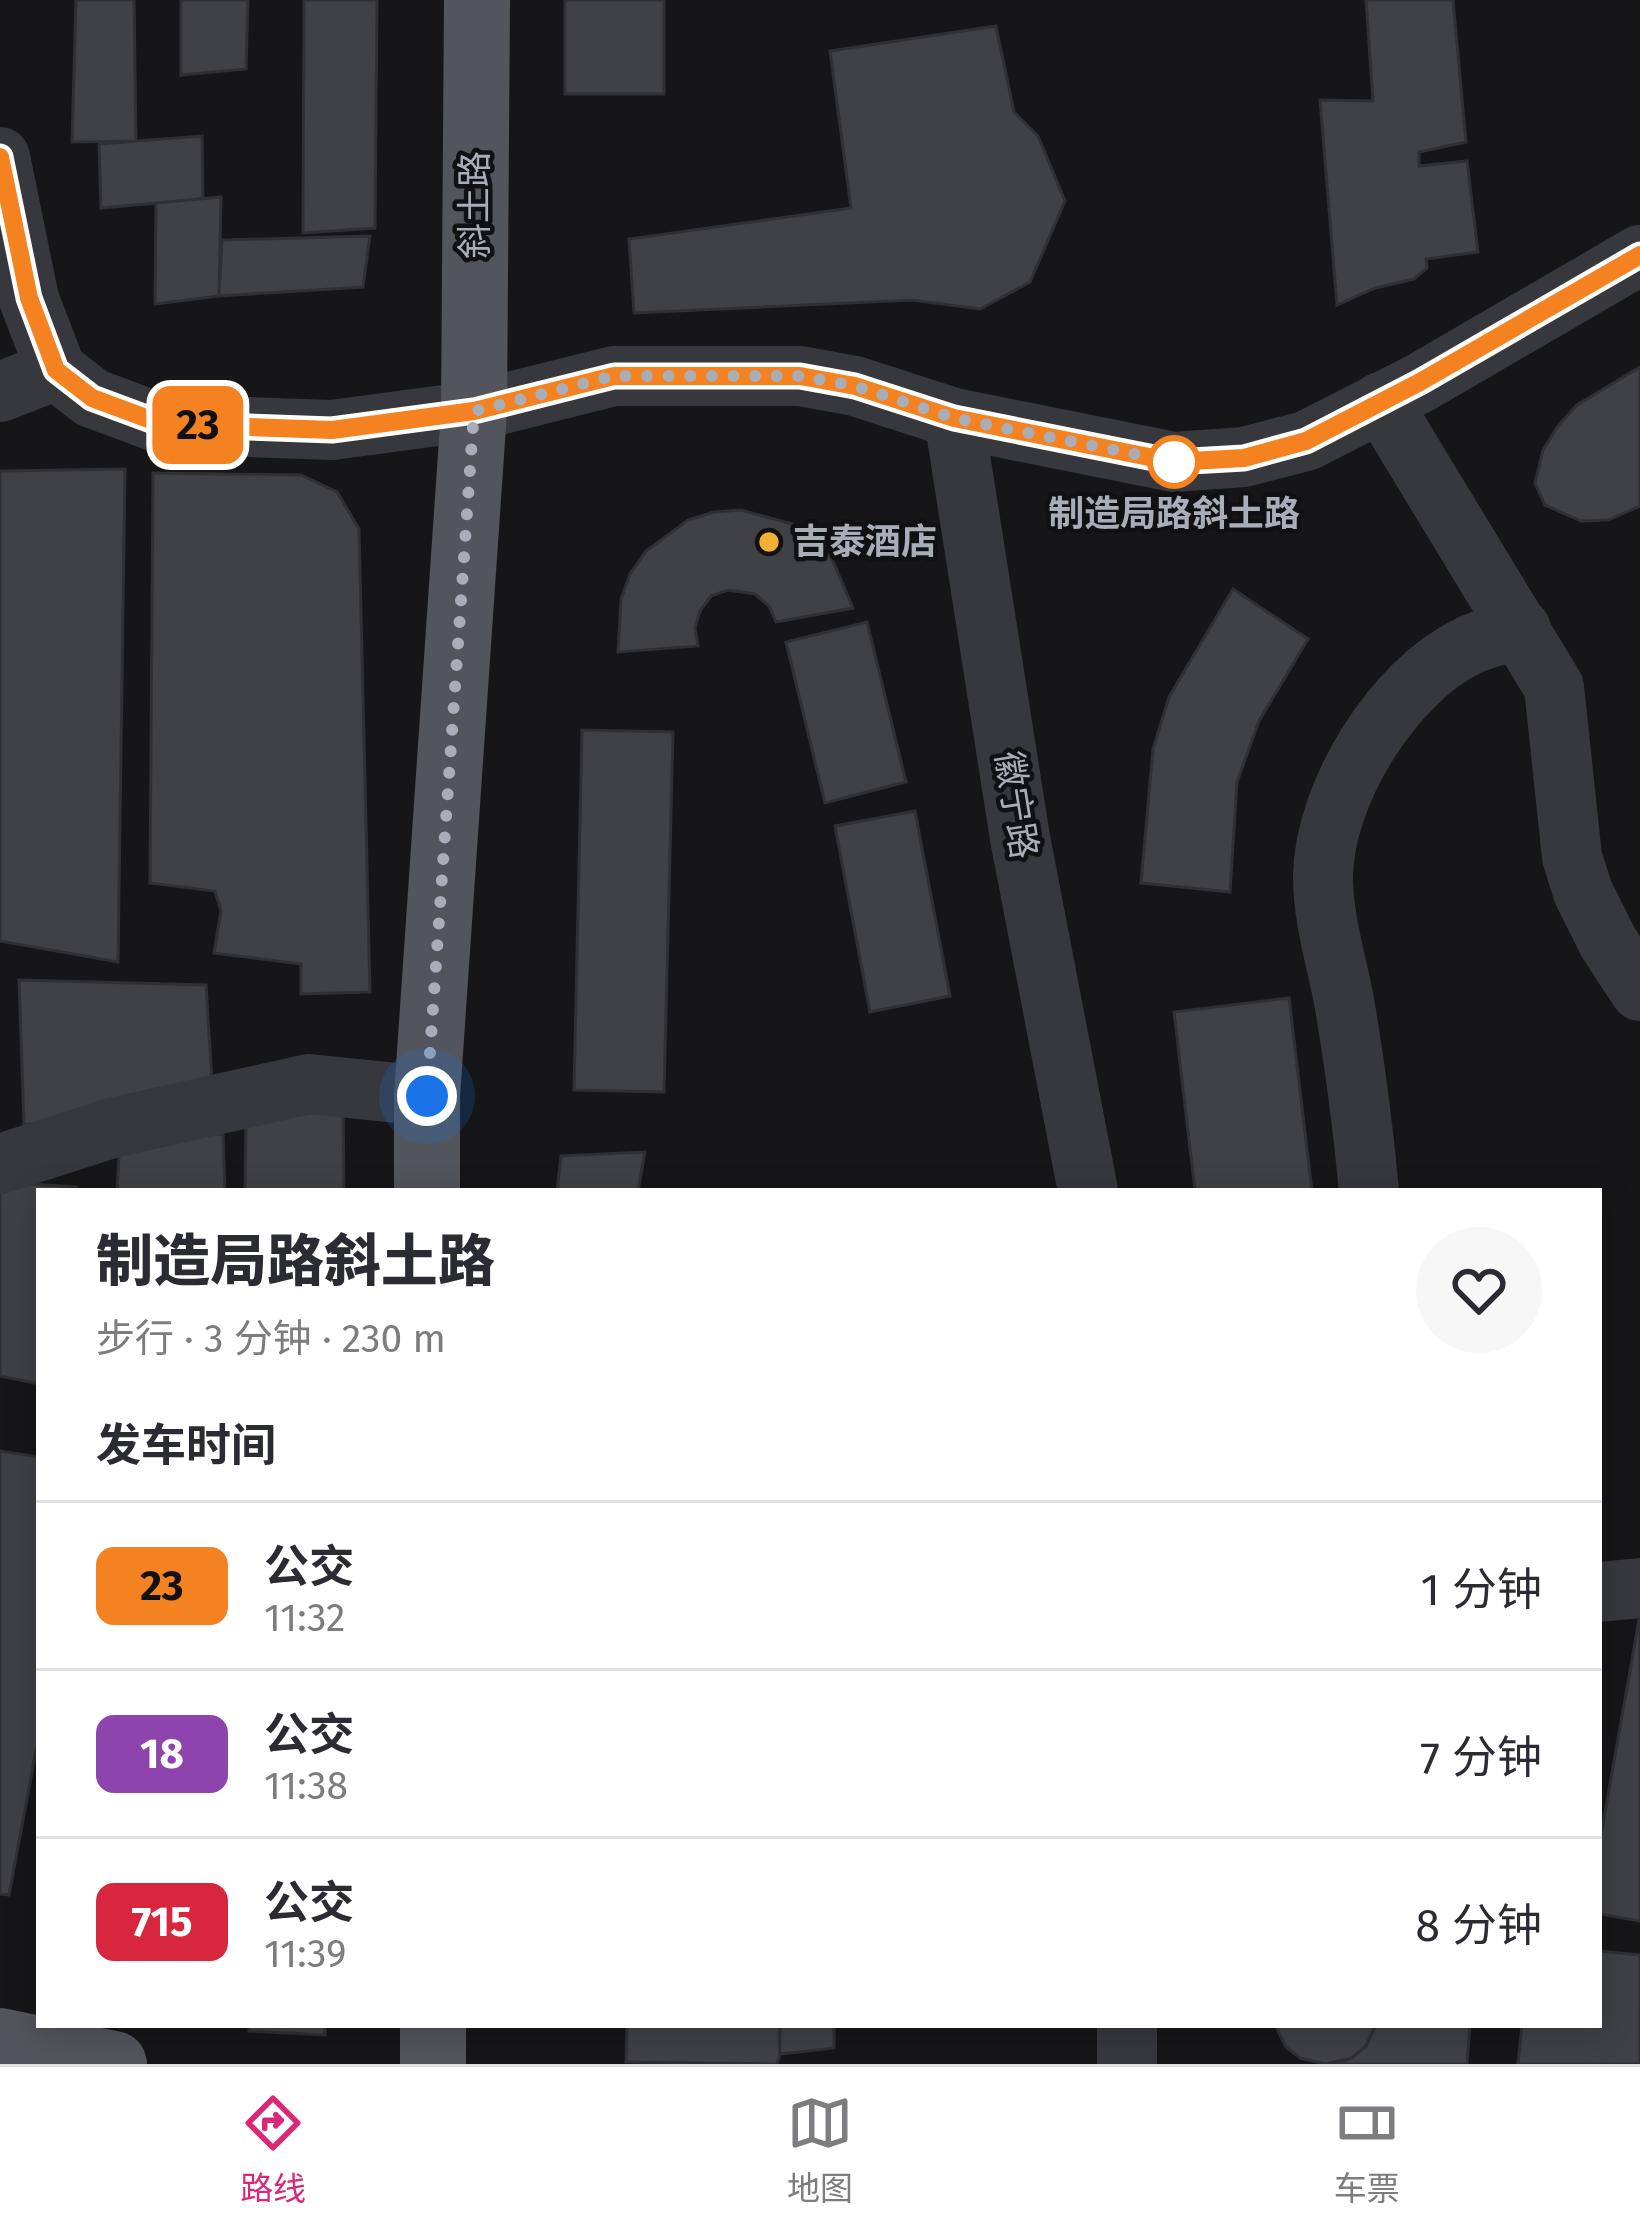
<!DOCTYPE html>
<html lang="zh">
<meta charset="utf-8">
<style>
:root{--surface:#fff;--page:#f7f7f7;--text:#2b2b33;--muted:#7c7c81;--line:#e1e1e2;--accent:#db2777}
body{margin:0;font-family:"Fira Sans","Noto Sans SC",sans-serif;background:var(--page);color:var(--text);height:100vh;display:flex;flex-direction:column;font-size:45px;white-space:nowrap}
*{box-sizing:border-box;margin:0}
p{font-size:39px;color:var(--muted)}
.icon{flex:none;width:66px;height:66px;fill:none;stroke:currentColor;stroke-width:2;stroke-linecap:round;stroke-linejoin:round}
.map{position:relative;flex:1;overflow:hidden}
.details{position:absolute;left:36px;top:1188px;width:1566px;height:840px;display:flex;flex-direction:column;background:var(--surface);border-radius:0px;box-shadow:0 6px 30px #0003}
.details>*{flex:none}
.badge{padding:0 24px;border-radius:18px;font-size:42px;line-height:78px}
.you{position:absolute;width:60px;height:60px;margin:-30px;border:9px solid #fff;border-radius:50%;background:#1a73e8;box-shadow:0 0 0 18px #1a73e833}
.map>.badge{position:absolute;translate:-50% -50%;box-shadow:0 0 0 6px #fff}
h2{padding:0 60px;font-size:45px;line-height:108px}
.round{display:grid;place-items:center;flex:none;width:126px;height:126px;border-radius:63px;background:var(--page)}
.head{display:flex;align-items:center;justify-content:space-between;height:204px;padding:0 60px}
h1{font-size:57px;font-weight:800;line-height:90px}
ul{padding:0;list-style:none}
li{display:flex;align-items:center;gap:36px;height:168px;padding:0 60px;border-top:3px solid var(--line)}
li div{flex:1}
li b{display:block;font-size:45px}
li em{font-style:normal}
li .badge{min-width:132px;font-weight:700;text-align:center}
.tabs{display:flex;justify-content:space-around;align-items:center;height:168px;border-top:3px solid var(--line);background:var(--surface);font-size:33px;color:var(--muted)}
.tabs a{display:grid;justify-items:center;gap:6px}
.tabs .on{color:var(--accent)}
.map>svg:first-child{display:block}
.building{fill:#404145;stroke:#303034;stroke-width:3}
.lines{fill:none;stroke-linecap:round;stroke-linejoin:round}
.minor{stroke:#37383d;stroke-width:60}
.major{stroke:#53555c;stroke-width:66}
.line-casing{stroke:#fff;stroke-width:27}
.line{stroke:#f58220;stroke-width:18}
.walk{stroke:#a8adb8;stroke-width:12;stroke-dasharray:0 21.6}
.stop-dot{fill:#fff;stroke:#f58220;stroke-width:6}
.poi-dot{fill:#f2b134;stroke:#111113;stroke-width:4.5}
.labels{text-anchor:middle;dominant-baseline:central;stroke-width:9;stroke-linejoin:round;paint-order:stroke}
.street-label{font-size:36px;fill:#a8adb8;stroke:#111113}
.stop-label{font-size:36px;font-weight:bold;fill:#a8adb8;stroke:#111113}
.poi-label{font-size:36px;font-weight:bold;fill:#a8adb8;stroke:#111113;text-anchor:start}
</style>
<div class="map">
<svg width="1640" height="2064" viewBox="0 0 1640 2064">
<rect width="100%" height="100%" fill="#161618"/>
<g class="building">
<path d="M76,0H134L136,141L72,142Z"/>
<path d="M181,0H248L246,69L181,75Z"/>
<path d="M304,0H377L375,228L303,233Z"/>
<rect x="565" y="0" width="99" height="94"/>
<path d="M1366,0H1453L1466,142L1419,152V166L1467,161L1478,252L1426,259L1427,268L1414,279L1375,288L1337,305L1320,100L1373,101Z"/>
<path d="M996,26L1014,112L1038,136L1065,201L1030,282L980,309L912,300L634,313L629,239L851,208L830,51Z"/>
<path d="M202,136L203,199L101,208L99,144Z"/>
<path d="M221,197L219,296L155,304L156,203Z"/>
<path d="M370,236L363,287L219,296L222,240Z"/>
<path d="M1640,367V506L1608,520L1581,521L1545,505L1535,483L1543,450L1558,426L1577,405Z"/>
<path d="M125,469L118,962L0,941V471Z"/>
<path d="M153,473L301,475L337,492L359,529L370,992L301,994V964L214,953L221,911L215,891L150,883Z"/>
<path d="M741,510L792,524L814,539L832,559L853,608L776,622L769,606L755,594L728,590L711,596L700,611L695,628L698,646L618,652L621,599L630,574L646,551L688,520L714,512Z"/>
<path d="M1233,589L1308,639L1259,721L1237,782L1230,892L1141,883L1153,749L1169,697Z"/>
<path d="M867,622L906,782L825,803L786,642Z"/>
<path d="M582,730L673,732L664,1092L574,1090Z"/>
<path d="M915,811L950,996L870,1012L835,826Z"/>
<path d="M19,980L206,985L213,1097L24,1125Z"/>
<path d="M1289,998L1312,1191H1195L1174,1012Z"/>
<path d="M343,1097L344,1191H245L246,1126Z"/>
<path d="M223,1134L225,1191H117L120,1138Z"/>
<path d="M645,1152L638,1191H557L561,1156Z"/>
<path d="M0,1182L76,1187L75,1191H39V1384L0,1376Z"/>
<path d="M0,1451L39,1457V1735L9,1895L0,1894Z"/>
<path d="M1639,1620H1640V1921L1599,1914V1846Z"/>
<path d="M1599,1951L1640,1955V2064H1518L1522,2025H1599Z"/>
<path d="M249,2025H325V2035L249,2031Z"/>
<path d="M627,2025H780V2054L777,2064L626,2062Z"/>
<path d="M780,2025H834V2048L780,2054Z"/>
<path d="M1275,2025H1376L1366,2046L1352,2058L1325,2064L1300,2058L1286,2047Z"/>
<path d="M1376,2025H1470L1467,2064H1335L1352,2058L1366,2046Z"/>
</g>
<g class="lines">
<g class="minor">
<path d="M0,157L29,299L56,370L92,398L162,424L332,430L474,411L614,376H800L855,386L954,418L1174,462L1244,457L1306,441L1420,383L1640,255"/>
<path d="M0,392L56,370"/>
<path d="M1381,402L1554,687L1572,857L1583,892L1608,942L1640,991"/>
<path d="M954,418L1020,838L1088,1191"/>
<path d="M0,1164L112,1128L309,1084L427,1096"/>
<path d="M1369,1191C1363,1127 1355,1064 1344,1001C1336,959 1323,919 1323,876C1324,793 1394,681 1468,646C1484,638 1504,634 1521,629"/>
<path d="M1599,1592L1640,1588"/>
<path d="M1127,2025V2064"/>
</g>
<g class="major">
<path d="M427,1191V1096L474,411L477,0"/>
<path d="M433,2025V2064"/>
<path d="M0,2041L114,2064"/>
</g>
</g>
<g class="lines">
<g class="line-casing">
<path id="line" d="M0,157L29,298L56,370L92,398L162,424L332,430L474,411L614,376H800L855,386L954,418L1174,462L1244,458L1306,441L1420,382L1640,255"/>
</g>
<use href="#line" class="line"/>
<path class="walk" d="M427,1096L474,411L614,376H800L855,386L954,418L1174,462"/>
</g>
<circle class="stop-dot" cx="1174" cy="462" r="24"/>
<circle class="poi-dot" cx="769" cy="542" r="12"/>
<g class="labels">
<g class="street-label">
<text transform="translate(475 205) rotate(-90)">斜土路</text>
<text transform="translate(1016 805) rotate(81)">徽宁路</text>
</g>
<g class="stop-label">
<text x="1174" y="514">制造局路斜土路</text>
</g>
<g class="poi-label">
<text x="793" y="542">吉泰酒店</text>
</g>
</g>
</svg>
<div class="you" style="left:427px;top:1096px"></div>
<b class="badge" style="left:198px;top:425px;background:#f58220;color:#111">23</b>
<section class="details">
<div class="head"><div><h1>制造局路斜土路</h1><p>步行 · 3 分钟 · 230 m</p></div><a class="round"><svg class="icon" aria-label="heart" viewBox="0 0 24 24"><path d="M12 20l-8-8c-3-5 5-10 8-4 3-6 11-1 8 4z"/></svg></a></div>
<h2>发车时间</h2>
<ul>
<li><span class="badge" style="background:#f58220;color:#111">23</span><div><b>公交</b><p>11:32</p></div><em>1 分钟</em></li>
<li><span class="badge" style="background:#8e44ad;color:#fff">18</span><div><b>公交</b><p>11:38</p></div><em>7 分钟</em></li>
<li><span class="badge" style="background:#d7263d;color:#fff">715</span><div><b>公交</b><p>11:39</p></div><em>8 分钟</em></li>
</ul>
</section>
</div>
<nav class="tabs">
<a class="on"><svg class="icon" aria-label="directions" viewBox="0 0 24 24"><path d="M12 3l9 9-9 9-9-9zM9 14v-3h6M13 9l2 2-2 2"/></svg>路线</a>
<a><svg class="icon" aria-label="map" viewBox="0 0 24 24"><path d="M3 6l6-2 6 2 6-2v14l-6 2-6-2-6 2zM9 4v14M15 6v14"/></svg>地图</a>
<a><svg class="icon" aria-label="tickets" viewBox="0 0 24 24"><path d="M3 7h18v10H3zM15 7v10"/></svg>车票</a>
</nav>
